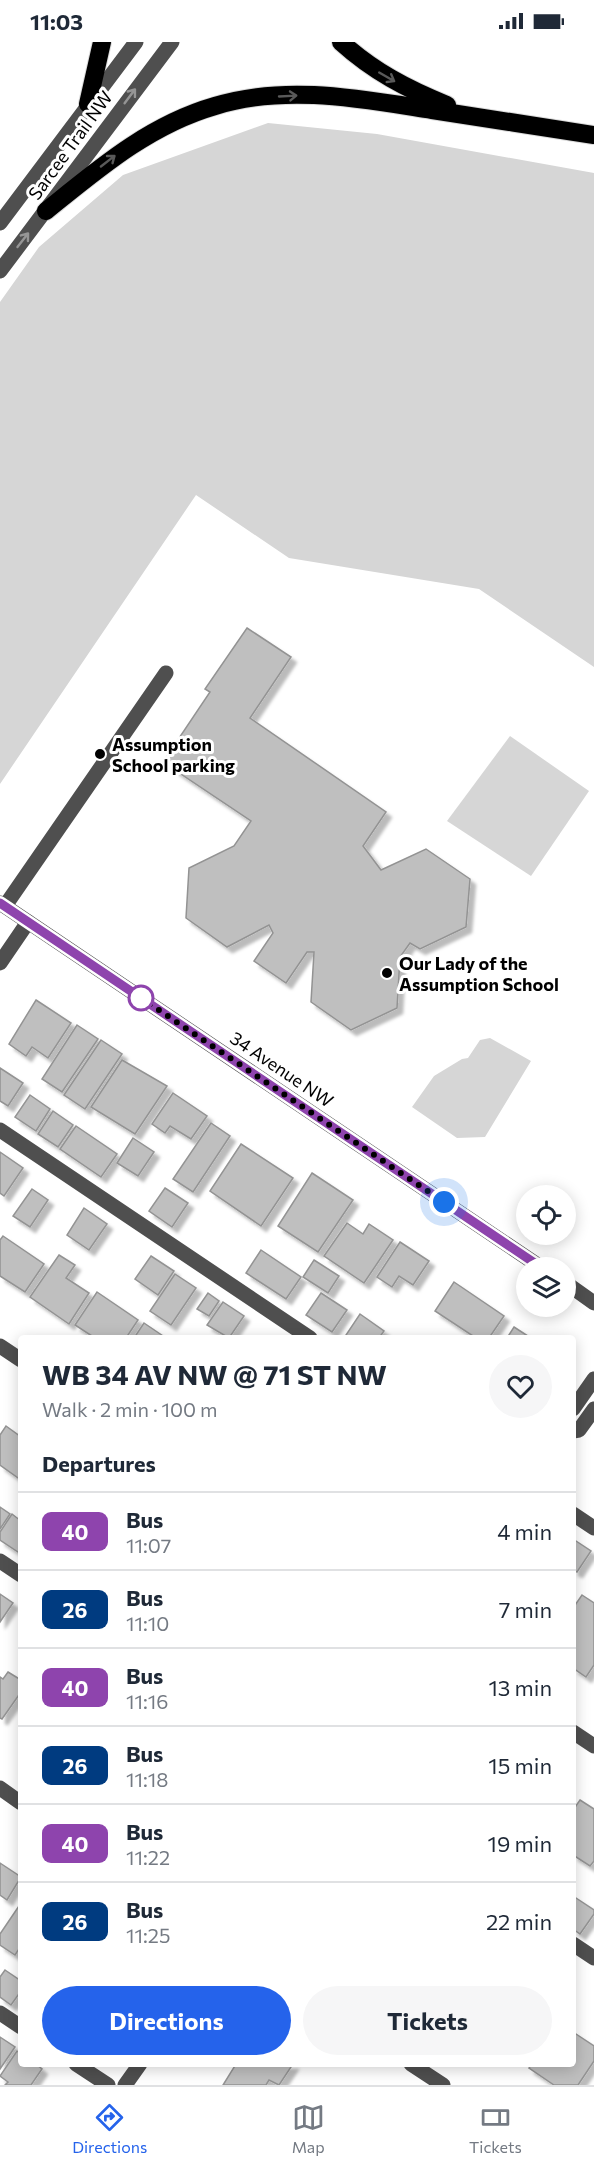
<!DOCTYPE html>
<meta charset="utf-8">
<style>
:root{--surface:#fff;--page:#f6f6f7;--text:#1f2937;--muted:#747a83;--line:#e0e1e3;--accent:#2563eb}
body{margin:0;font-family:Commissioner,sans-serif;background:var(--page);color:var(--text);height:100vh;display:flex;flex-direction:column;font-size:22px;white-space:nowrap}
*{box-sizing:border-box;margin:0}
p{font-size:20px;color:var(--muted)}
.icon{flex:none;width:33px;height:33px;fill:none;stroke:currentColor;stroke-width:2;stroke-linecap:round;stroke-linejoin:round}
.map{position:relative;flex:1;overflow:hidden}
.sheet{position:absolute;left:18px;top:1293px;width:558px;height:732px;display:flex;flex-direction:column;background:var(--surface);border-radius:6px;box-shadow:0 3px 15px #0003}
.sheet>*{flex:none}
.badge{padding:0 12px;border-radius:9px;font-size:21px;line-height:39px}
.fabs{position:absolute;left:516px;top:1143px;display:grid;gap:12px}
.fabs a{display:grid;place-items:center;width:60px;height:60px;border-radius:50%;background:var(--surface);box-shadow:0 3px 15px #0003;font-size:30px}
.you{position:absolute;width:30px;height:30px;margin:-15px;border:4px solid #fff;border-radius:50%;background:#1a73e8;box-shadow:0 0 0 9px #1a73e833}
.map>.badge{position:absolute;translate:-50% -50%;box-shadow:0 0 0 3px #fff}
h2{padding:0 24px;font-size:22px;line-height:54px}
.round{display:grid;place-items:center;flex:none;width:63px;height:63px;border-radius:32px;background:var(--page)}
.headline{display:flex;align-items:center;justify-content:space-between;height:102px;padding:0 24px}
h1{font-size:28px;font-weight:700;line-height:45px}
.cta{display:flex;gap:12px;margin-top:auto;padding:12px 24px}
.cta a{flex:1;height:69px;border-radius:36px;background:var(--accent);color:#fff;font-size:24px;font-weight:700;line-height:69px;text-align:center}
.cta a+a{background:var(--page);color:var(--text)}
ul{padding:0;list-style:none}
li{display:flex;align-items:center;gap:18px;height:78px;padding:0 24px;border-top:2px solid var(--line)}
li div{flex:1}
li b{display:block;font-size:22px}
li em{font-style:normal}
li .badge{min-width:66px;font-weight:700;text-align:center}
.status{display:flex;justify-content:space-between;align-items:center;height:42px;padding:0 30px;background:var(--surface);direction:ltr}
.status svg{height:16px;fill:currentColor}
.dock{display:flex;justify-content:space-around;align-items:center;height:84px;border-top:2px solid var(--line);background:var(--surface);font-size:16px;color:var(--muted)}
.dock a{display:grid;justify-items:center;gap:3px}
.dock .active{color:var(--accent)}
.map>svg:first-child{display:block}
.green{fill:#d6d6d6}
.building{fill:#bfbfbf;stroke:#939393;stroke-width:1.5;filter:url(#shadow)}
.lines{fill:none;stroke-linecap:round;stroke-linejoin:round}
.highway-casing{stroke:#dbdbdb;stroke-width:20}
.minor{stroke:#4f4f4f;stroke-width:15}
.highway{stroke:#000;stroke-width:18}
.oneway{stroke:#595959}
.oneway2{stroke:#959595}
.line-casing{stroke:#fff;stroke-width:14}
.line{stroke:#8e44ad;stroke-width:9}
.walk{stroke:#000;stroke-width:6;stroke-dasharray:0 10.8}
.poi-dot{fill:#000;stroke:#fff;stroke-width:2}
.stop-dot{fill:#fff;stroke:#8e44ad;stroke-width:3}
.labels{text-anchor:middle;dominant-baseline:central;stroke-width:6;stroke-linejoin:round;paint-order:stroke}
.street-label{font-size:18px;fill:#000;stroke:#fff}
.poi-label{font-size:18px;font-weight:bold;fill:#000;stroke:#fff;text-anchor:start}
</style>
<div class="status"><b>11:03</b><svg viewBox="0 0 49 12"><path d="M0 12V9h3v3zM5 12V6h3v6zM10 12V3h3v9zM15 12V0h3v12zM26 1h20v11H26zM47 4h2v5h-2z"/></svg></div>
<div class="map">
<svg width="594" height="2043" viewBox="0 0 594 2043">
<defs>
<filter id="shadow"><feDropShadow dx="5.5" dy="5.5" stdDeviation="1.5" flood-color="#0004"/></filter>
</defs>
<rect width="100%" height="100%" fill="#fff"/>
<g class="green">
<path d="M268,81L377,92L594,131V625L479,547L289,516L196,453L0,742V260L39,205L123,133Z"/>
<path d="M510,694L589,749L531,834L447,779Z"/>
<path d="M490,996L531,1019L485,1095L457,1096L412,1065L434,1034L462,1017L468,1016L480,998Z"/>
</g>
<g class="building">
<path d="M247,586L291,615L250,676L386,770L363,804L381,828L426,807L470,837L466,885L420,907L410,901L400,915L397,966L351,988L311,960L314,910H307L286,941L254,919L273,891L269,883L227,905L186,876L189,826L234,804L251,779L163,720L210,650L205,647Z"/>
<path d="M36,958L71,981L48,1016L32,1005L26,1014L9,1002Z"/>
<path d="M77,983L98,997L62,1050L42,1037Z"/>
<path d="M101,998L122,1012L85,1067L64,1053Z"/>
<path d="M122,1018L167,1044L135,1092L91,1065Z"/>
<path d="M0,1026L23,1041L8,1064L0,1059Z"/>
<path d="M173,1051L207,1074L191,1097L170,1084L165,1091L152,1082Z"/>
<path d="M30,1053L50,1067L36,1089L15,1075Z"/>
<path d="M53,1069L73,1083L58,1105L38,1092Z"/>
<path d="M211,1081L230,1094L193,1150L173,1137Z"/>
<path d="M76,1084L117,1112L101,1135L60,1107Z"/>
<path d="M133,1096L154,1110L138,1134L117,1121Z"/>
<path d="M241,1102L293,1136L261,1184L210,1149Z"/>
<path d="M0,1110L23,1126L4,1154L0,1151Z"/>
<path d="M312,1131L353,1158L318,1210L278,1184Z"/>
<path d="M165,1146L188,1161L172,1185L149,1169Z"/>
<path d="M32,1147L48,1158L30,1185L13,1174Z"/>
<path d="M84,1166L107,1182L89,1208L67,1193Z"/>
<path d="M347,1181L363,1192L369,1182L393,1198L364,1241L324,1214Z"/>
<path d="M3,1194L44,1222L25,1250L0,1234V1198Z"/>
<path d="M400,1200L429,1219L413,1243L399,1234L392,1245L377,1235Z"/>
<path d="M261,1208L301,1235L286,1257L246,1231Z"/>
<path d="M59,1213L75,1223L66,1236L89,1251L69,1282L30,1255Z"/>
<path d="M151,1214L174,1229L158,1253L135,1237Z"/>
<path d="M314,1218L339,1234L328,1251L303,1235Z"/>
<path d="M175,1232L196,1246L171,1283L150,1269Z"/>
<path d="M454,1240L504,1274L489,1296H476L435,1269Z"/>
<path d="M97,1250L138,1278L126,1296H95L75,1283Z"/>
<path d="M208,1251L219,1259L209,1274L197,1267Z"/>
<path d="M321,1251L347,1268L332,1290L306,1273Z"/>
<path d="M223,1260L244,1274L229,1296L207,1283Z"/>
<path d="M360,1272L384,1289L379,1296H344Z"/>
<path d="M144,1281L166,1296H134Z"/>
<path d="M514,1285L531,1296H507Z"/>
<path d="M6,1384L21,1395V1438L0,1423V1393Z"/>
<path d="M0,1465L10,1472L0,1487Z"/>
<path d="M12,1472L21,1479V1506L18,1510L0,1498V1490Z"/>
<path d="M573,1497L591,1509L577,1530L573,1528Z"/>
<path d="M0,1552L13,1561L0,1580Z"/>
<path d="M582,1553L594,1561V1623L586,1635L573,1626V1566Z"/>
<path d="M8,1630L21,1638V1650L2,1677L0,1676V1635L3,1637Z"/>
<path d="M580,1758L594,1767V1819L590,1824L573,1813V1768Z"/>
<path d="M0,1821L21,1835L7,1858L0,1853Z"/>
<path d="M573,1854L594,1868V1872L580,1892L573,1887Z"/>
<path d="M21,1861V1904L15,1913L0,1903V1892Z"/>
<path d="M5,1928L21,1939V1949L11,1963L0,1955V1935Z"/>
<path d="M573,1990L594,2004V2019L578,2043H554L529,2026L532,2022H573Z"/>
<path d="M0,1995L15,2005L0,2027Z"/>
<path d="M17,2009L21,2012V2022H36L42,2027L31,2043H5L8,2040L0,2034Z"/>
<path d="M236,2022H293L279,2043L269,2038L266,2043H223Z"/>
</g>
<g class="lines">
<g class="highway-casing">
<g id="highway">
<path d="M341,0C373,29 407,47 447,63"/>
<path d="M88,62L102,0"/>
<path d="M46,169C98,127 149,83 215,64C286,42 361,57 432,68C486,76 540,85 594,93"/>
</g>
</g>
<g class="minor">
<path d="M0,181L136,0"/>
<path d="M0,229L172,0"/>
<path d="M0,861L542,1226"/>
<path d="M5,864L166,631"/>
<path d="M0,921L28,880"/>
<path d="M0,1088L310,1296"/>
<path d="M566,1241L594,1261"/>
<path d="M0,1304L21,1318"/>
<path d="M573,1367L594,1337"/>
<path d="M573,1389L579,1388L594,1367"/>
<path d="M573,1472L594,1486"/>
<path d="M0,1519L21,1533"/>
<path d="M573,1690L594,1704"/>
<path d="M0,1746L21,1761"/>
<path d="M573,1902L594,1916"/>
<path d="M0,1971L21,1985"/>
<path d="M76,2022L108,2043"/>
<path d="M411,2022L443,2043"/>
<path d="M125,2043L140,2022"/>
</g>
<use href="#highway" class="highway"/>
</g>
<defs><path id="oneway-shaft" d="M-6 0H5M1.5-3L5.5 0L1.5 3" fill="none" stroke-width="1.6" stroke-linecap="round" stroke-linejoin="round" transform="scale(1.5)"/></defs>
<g class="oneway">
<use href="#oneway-shaft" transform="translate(387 35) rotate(30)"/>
<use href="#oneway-shaft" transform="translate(288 54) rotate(-3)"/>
<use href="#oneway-shaft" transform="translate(108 119) rotate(-38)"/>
</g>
<g class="oneway2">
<use href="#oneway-shaft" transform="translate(130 54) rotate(-53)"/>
<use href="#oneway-shaft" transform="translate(23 198) rotate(-52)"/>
</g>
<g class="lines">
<g class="line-casing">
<path id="line" d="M0,861L542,1226"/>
</g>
<use href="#line" class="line"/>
<path class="walk" d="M141,956L444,1160"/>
</g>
<g class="poi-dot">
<circle cx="100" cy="712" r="6"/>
<circle cx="387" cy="931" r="6"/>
</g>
<circle class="stop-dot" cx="141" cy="956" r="12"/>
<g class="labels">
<g class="street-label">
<text transform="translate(70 103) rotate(-54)">Sarcee Trail NW</text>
<text transform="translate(282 1027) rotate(34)">34 Avenue NW</text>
</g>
<g class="poi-label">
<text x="112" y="702">Assumption<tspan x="112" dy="21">School parking</tspan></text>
<text x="399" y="921">Our Lady of the<tspan x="399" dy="21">Assumption School</tspan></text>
</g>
</g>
</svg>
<div class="fabs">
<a><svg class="icon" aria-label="locate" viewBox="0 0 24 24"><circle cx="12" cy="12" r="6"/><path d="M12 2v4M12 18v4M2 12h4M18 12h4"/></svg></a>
<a><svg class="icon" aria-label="layers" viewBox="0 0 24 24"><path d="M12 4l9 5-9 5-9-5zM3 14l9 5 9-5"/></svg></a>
</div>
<div class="you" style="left:444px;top:1160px"></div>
<section class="sheet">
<div class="headline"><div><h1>WB 34 AV NW @ 71 ST NW</h1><p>Walk · 2 min · 100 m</p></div><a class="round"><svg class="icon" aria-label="heart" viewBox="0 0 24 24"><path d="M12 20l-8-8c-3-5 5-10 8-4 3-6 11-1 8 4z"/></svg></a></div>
<h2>Departures</h2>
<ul>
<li><span class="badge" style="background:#8e44ad;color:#fff">40</span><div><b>Bus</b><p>11:07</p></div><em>4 min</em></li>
<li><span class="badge" style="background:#003b80;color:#fff">26</span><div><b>Bus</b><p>11:10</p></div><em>7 min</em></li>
<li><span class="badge" style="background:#8e44ad;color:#fff">40</span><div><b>Bus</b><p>11:16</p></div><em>13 min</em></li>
<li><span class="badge" style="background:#003b80;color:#fff">26</span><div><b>Bus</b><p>11:18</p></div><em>15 min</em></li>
<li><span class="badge" style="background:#8e44ad;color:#fff">40</span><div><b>Bus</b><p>11:22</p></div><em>19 min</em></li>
<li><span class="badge" style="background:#003b80;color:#fff">26</span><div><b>Bus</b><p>11:25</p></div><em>22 min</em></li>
</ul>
<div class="cta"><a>Directions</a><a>Tickets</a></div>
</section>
</div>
<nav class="dock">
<a class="active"><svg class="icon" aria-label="directions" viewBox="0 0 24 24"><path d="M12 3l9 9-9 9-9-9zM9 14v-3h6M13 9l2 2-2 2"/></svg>Directions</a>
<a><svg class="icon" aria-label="map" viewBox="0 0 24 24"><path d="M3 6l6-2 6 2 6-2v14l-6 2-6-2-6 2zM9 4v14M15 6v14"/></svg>Map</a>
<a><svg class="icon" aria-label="tickets" viewBox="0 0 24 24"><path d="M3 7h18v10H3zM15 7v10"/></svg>Tickets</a>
</nav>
